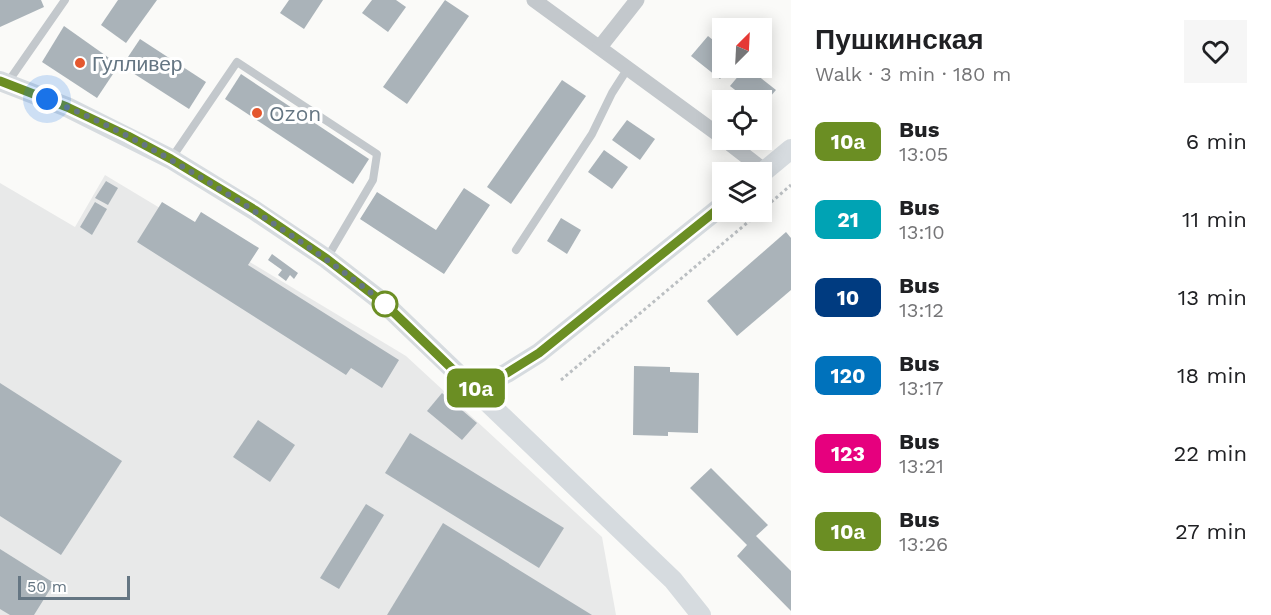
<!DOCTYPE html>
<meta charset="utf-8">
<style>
:root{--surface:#fff;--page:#f6f6f6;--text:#202124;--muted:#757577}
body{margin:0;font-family:"Work Sans",sans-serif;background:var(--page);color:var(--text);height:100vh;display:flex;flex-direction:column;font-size:22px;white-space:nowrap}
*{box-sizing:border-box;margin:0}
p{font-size:20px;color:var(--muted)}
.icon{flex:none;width:33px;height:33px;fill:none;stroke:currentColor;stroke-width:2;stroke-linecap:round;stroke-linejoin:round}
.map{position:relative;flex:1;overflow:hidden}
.details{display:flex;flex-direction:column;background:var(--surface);width:480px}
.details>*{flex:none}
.badge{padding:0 12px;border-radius:9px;font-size:21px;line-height:39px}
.needle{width:39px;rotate:24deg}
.fabs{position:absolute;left:712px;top:18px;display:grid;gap:12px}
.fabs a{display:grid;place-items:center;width:60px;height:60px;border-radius:0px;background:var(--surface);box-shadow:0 3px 15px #0003;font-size:30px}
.scale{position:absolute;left:18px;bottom:15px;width:112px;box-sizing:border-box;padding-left:6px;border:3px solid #657683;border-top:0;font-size:16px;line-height:21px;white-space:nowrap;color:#657683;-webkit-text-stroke:4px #fff;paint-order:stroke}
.you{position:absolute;width:30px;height:30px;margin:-15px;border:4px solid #fff;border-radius:50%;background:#1a73e8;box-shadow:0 0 0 9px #1a73e833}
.map>.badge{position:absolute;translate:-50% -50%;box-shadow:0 0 0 3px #fff}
.round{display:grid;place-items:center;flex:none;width:63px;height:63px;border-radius:0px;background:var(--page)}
.headline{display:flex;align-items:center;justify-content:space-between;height:102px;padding:0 24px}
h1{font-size:28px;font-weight:600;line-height:45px}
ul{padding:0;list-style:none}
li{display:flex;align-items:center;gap:18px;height:78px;padding:0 24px}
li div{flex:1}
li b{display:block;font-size:22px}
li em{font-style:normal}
li .badge{min-width:66px;font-weight:700;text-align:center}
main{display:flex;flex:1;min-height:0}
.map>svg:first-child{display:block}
.built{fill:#e8e9e9}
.building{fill:#aab3b9}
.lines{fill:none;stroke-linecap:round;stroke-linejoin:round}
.path{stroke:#bbbfc2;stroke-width:3;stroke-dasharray:3 3;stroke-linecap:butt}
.lane{stroke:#c3c8cc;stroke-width:8}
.street{stroke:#c3c8cc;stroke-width:15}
.secondary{stroke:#d6dbdf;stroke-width:20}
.line-casing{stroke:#fff;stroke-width:14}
.line{stroke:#6b8e23;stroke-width:9}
.walk{stroke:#657683;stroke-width:6;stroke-dasharray:0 10.8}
.poi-dot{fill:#e4572e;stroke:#fff;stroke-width:2}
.stop-dot{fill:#fff;stroke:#6b8e23;stroke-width:3}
.labels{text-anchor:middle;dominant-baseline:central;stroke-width:6;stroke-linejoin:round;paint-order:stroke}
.poi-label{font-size:21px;fill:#657683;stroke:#fff;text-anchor:start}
</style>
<main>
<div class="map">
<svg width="791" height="615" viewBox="0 0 791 615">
<rect width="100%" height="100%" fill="#fafaf8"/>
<path class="built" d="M105,175L406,356L602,537L616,615H0V183L75,227Z"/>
<g class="building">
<path d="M0,0H41L44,7L0,27Z"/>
<path d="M118,0H157L126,43L101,25Z"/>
<path d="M289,0H323L304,29L280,13Z"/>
<path d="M372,0H396L406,7L388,32L362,13Z"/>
<path d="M445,0L469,16L407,104L383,87Z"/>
<path d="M64,26L119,65L97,98L42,62Z"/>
<path d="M708,36L723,48V68H730L720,79L691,56Z"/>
<path d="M140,39L206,82L189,109L122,66Z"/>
<path d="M745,68H748L776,90L762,106V100H748L730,86Z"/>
<path d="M241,74L369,159L353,184L225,99Z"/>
<path d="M562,80L586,96L511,204L487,187Z"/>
<path d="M627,120L655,139L640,160L612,140Z"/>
<path d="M604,150L628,167L612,189L588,172Z"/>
<path d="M106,181L118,188L108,205L95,198Z"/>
<path d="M464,188L490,205L444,274L360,219L377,192L436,230Z"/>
<path d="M95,202L107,209L92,235L80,227Z"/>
<path d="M162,202L195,222L201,212L259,248L248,265L399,360L382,388L351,368L346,375L137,242Z"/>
<path d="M561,218L581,230L567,254L547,241Z"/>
<path d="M786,232L791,238V290L737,336L707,301Z"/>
<path d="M272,254L298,273L294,279L290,275L286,281L278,275L282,270L268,260Z"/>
<path d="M634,366L670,367V372L699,373L698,433L668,432V436L633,435Z"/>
<path d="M0,383L122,461L61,555L0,516Z"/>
<path d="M442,393L477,423L462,440L427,411Z"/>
<path d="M258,420L295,445L270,482L233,457Z"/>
<path d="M410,433L564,528L539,568L385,473Z"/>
<path d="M711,468L768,525L756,536L791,571V611L737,556L747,545L690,488Z"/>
<path d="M366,504L384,515L339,589L320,578Z"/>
<path d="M443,523L592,615H387Z"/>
<path d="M0,549L54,583L34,615H10L0,609Z"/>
</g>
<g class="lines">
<g class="path">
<path d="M762,210L791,185"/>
<path d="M561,380L760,212"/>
</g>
<g class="lane">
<path d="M8,82L65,0"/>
<path d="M171,159L237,62L377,154L373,180L327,258"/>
<path d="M516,250L592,134L612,93L628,68"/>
</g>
<g class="street">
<path d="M534,0L723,138"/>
<path d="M600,47L637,0"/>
<path d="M725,140L765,171"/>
</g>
<g class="secondary">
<path d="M0,81L67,107L171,159L254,210L327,259L385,304L673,580L701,615"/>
<path d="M762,173L791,149"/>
<path d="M473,389L507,373L539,353L723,205"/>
</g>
</g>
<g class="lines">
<g class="line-casing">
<path id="line" d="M0,81L67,107L128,136L171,159L255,210L327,259L385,304L473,389L507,373L539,353L723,205"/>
</g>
<use href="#line" class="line"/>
<path class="walk" d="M47,99C108,123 165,155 221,190C277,225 333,262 385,304"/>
</g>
<g class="poi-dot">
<circle cx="80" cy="63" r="6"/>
<circle cx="257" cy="113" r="6"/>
</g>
<circle class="stop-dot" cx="385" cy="304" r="12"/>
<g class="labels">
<g class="poi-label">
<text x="92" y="63">Гулливер</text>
<text x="269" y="113">Ozon</text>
</g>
</g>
</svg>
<div class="fabs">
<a><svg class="needle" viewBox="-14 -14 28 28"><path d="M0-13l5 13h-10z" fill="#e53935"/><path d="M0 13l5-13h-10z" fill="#757577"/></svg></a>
<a><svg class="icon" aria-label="locate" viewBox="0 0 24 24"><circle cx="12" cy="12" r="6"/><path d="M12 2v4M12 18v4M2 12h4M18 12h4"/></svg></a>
<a><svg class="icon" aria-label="layers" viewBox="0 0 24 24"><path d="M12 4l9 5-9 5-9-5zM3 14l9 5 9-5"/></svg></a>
</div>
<div class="scale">50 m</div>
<div class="you" style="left:47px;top:99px"></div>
<b class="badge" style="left:476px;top:388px;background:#6b8e23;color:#fff">10а</b>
</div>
<section class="details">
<div class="headline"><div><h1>Пушкинская</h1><p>Walk · 3 min · 180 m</p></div><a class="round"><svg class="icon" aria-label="heart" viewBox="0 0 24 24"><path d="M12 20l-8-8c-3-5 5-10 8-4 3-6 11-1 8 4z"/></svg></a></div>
<ul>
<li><span class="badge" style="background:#6b8e23;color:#fff">10а</span><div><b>Bus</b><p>13:05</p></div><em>6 min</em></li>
<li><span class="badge" style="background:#00a3b4;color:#fff">21</span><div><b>Bus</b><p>13:10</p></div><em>11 min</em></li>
<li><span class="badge" style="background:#003b80;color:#fff">10</span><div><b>Bus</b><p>13:12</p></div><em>13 min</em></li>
<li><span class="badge" style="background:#0072bc;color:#fff">120</span><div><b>Bus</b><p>13:17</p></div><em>18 min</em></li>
<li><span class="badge" style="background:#e6007e;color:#fff">123</span><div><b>Bus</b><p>13:21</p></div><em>22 min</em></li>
<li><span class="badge" style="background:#6b8e23;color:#fff">10а</span><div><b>Bus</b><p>13:26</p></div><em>27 min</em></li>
</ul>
</section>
</main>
